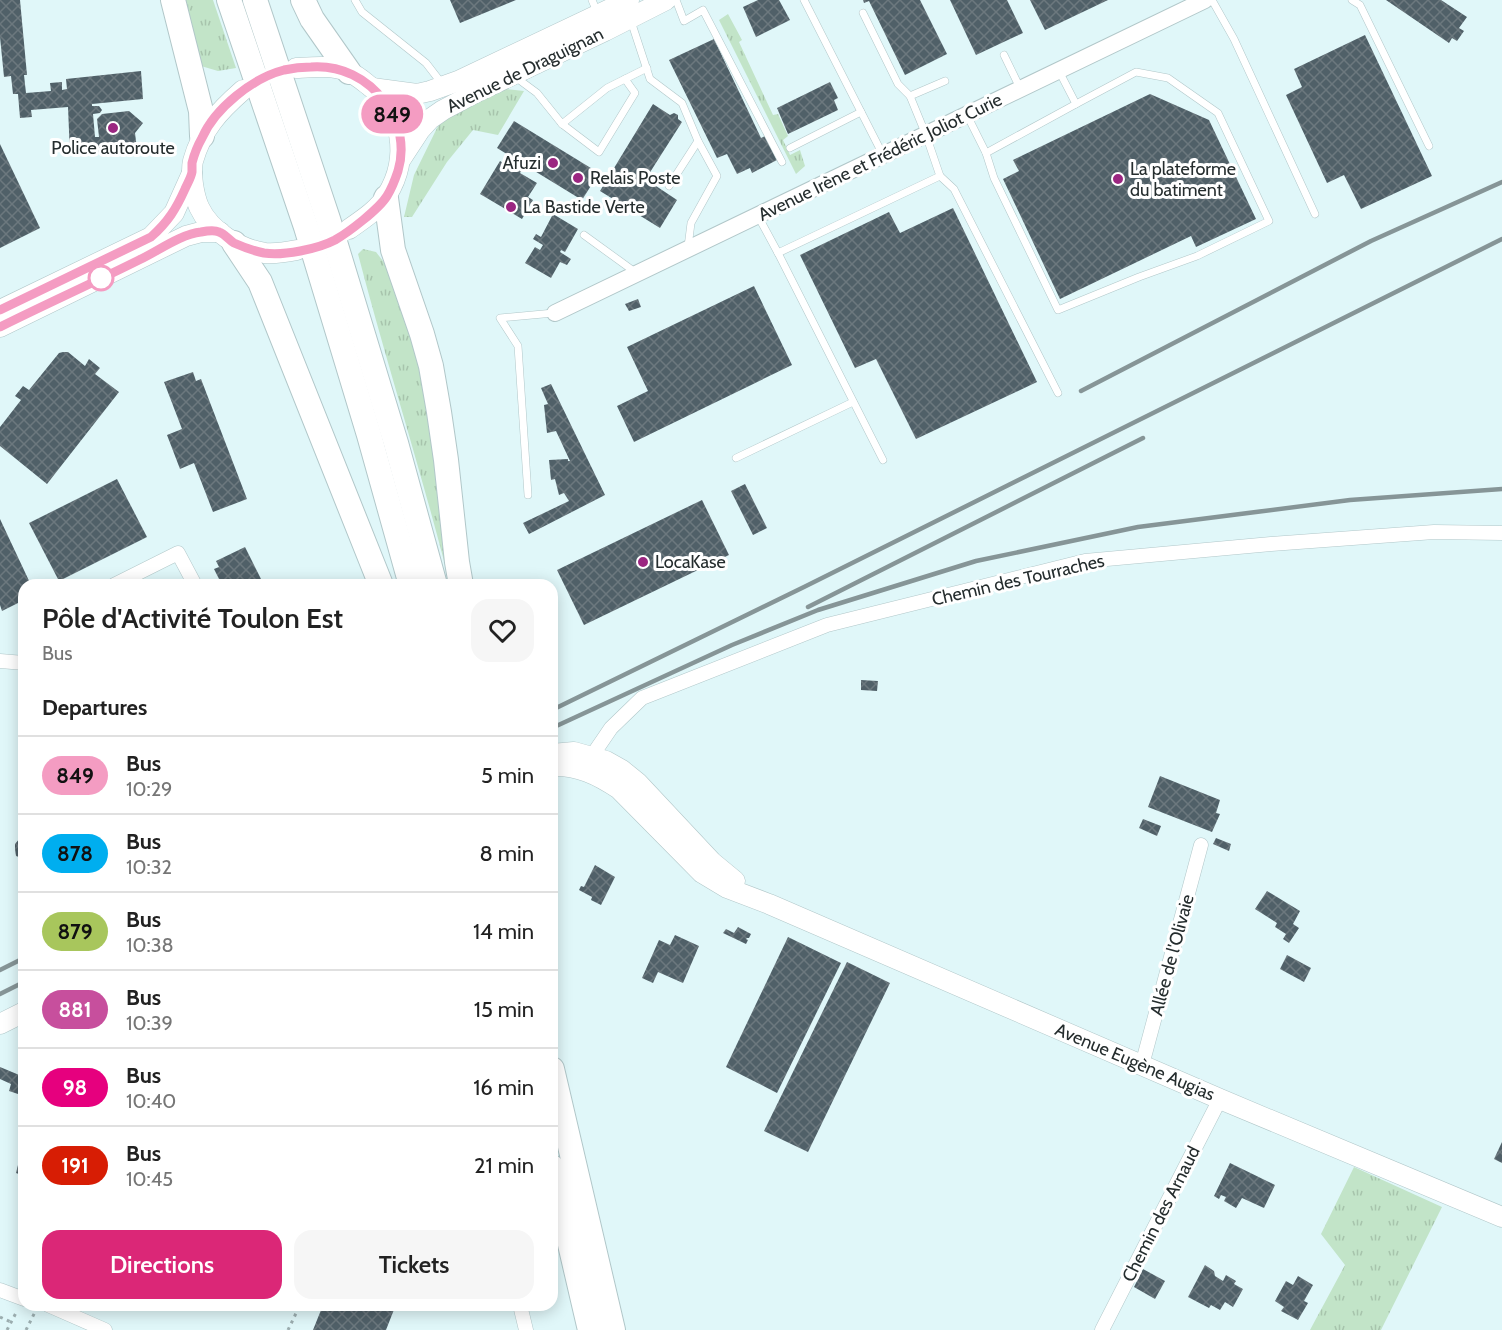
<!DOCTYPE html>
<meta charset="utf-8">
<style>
:root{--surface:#fff;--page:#f6f6f6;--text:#222;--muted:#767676;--line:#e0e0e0;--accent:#db2777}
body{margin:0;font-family:Cabin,sans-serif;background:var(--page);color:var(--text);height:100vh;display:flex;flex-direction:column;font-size:22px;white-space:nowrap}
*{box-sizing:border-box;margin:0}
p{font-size:20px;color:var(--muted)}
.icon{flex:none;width:33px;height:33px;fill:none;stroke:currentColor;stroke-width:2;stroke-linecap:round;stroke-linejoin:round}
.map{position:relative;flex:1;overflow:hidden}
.side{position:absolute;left:18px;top:579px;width:540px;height:732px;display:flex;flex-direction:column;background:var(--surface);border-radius:18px;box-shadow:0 3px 15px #0003}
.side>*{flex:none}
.badge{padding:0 12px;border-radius:20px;font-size:21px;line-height:39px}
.map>.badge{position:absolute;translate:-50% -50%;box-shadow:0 0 0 3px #fff}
h2{padding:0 24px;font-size:22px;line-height:54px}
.round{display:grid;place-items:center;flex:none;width:63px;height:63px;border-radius:18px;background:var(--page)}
.summary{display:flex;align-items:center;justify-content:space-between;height:102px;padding:0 24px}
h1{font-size:28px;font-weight:600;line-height:45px}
.button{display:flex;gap:12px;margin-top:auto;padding:12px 24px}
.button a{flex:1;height:69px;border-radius:18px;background:var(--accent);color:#fff;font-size:24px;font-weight:600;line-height:69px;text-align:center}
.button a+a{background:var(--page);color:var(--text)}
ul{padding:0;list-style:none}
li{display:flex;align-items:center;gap:18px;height:78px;padding:0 24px;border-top:2px solid var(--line)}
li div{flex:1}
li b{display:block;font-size:22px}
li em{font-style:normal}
li .badge{min-width:66px;font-weight:700;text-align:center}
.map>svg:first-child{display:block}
.grass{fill:url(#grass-tufts)}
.building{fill:url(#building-cross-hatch)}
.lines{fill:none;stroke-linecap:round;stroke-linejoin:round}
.service-casing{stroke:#b1c7c9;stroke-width:8}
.minor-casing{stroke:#b1c7c9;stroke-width:15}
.tertiary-casing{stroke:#b1c7c9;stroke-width:18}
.secondary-casing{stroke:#b1c7c9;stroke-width:21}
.motorway-casing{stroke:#b1c7c9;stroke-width:26}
.path{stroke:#9badaf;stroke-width:3;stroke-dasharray:3 4.5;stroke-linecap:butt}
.service{stroke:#fff;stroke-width:7}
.minor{stroke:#fff;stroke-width:14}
.tertiary{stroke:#fff;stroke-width:16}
.secondary{stroke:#fff;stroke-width:20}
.motorway{stroke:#fff;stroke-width:24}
.rail{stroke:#869597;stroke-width:4.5}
.line-casing{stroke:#fff;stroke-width:14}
.line{stroke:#f49cc2;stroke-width:9}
.poi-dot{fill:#9b2681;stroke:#fff;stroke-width:2}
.stop-dot{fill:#fff;stroke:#f49cc2;stroke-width:3}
.labels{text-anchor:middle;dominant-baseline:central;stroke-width:6;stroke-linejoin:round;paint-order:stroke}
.street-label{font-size:18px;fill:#252d2e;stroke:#fff}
.poi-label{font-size:18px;fill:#252d2e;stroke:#fff;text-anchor:start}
</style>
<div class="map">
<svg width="1502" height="1330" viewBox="0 0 1502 1330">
<defs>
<pattern id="grass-tufts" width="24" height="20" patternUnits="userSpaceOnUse" patternTransform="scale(1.5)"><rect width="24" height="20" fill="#c2e4c8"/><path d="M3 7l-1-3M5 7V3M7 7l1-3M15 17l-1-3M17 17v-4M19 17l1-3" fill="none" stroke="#a7c4ac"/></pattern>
<pattern id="building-cross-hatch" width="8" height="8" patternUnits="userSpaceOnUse" patternTransform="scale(1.5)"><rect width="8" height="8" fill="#506068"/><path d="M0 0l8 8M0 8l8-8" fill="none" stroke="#6c787e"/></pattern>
</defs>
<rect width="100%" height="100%" fill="#e0f7f9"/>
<g class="grass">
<path d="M183,0H213L236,68L218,71L201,66Z"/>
<path d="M728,14L742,40L739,42L773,115L778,114L788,136L783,140L790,155L800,150L805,166L796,174L719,20Z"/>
<path d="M506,89L524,91L498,135L473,130L447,162L412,217H404L414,175L437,128L446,117L472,103Z"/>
<path d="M363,249L376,252L386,265L417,352L432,425L450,561H444C417,458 385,357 358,254Z"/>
<path d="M1354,1167L1442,1207L1381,1330H1310L1345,1265L1321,1234Z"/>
</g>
<g class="building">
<path d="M0,0H20L27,75H24L26,93L51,91L50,83L62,82V90L67,89L66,79L141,71L143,99L92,104V106H99L102,110L100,113L93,114L95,137H99L97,119L102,114L129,111L143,123L135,133L137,149L70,155L68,107L31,110L32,117L20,118L18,94H13L11,76L4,77L0,37Z"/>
<path d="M450,0H516L460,23Z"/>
<path d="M758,0H779L790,20L756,37L743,7Z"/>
<path d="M863,0H920L947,54L905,75L869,1L864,3Z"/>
<path d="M950,0H1007L1023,33L976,55Z"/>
<path d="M1030,0H1108L1045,30Z"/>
<path d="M1386,0H1441L1467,17L1459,28L1464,31L1457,41L1452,38L1449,43Z"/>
<path d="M1365,35L1432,176L1361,209L1344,175L1327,183L1286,95L1302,87L1294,69Z"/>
<path d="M714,39L761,138L765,136L777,160L752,173L750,168L737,174L727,154L717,158L669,60Z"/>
<path d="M830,82L838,98L834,100L838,110L788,134L777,108Z"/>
<path d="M1150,94L1209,120L1256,219L1196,247L1191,236L1060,299L1003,179L1019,171L1013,160Z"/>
<path d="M653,104L670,115L674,113L678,115V119L682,122L647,177L642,174L641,176L677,200L660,228L600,191Z"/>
<path d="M514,121L599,173L582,200L497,148Z"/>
<path d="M0,144L40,228L0,248Z"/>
<path d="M500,161L513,169L515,166L522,170L520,173L537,183L528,197L533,200L522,219L480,194Z"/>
<path d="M953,208L1037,382L916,439L876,359L855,368L800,255L889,212L900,233Z"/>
<path d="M553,214L578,229L565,252L561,250L560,252L571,259L567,265L560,262L551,278L525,263L535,247L540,250L543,245L533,239L536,234L541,237Z"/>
<path d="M754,286L792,365L634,442L617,406L648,391L627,347Z"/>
<path d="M638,299L641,307L629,311L625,304Z"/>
<path d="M63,352H68L85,366L89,359L100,368L95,374L119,392L47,484L0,446V427L21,400L15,396L23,386L29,390L59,353Z"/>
<path d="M193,372L196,381L201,379L247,499L213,512L194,463L180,469L167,435L182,429L164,382Z"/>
<path d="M551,384L605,495L529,534L523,523L569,501L564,493L559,495L555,479L551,480L549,460L568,459V461H570L556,431L547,433L544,405L548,404L541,388Z"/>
<path d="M117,479L147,537L59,581L29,523Z"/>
<path d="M745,484L767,528L753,535L731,491Z"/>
<path d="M702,500L729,555L584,625L557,570Z"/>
<path d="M0,519L31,585H24V600L2,611L0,605Z"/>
<path d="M245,547L264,585H222L214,569L219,567L216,561Z"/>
<path d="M861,680L878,681L877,691L861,690Z"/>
<path d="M1160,776L1220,800L1216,813L1220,814L1212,832L1148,807Z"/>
<path d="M1143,819L1161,826L1157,836L1139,828Z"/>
<path d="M20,838H24V859L16,856L15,849V844Z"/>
<path d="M1216,838L1231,844L1229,851L1213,844Z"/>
<path d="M595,865L615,877L601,905L591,900L592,897L579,890L581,886L584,887Z"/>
<path d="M1267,891L1300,911L1293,924L1299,928L1289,943L1283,939L1286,934L1275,927L1277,923L1255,909Z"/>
<path d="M738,927L751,934L749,938H747L746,939L748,940L746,944L723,933L726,929L734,933Z"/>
<path d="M675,935L699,946L683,983L658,972L653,983L642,978L659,940L670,945Z"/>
<path d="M788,937L841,963L777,1093L726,1067Z"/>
<path d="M1287,955L1311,968L1304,982L1280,969Z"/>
<path d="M847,962L890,983L808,1152L764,1131Z"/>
<path d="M0,1067L24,1077V1092L18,1094L9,1091L11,1084L0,1079Z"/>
<path d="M1502,1142V1163L1494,1159Z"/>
<path d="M19,1161L24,1162V1176L16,1173Z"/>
<path d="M1230,1163L1275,1185L1264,1208L1242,1198L1236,1208L1224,1201L1226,1197L1221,1195L1219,1199L1214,1196Z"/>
<path d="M1205,1265L1214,1271L1215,1276L1223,1281L1226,1275L1236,1281L1234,1284L1243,1289L1233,1307L1225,1302L1220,1310L1211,1305L1209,1308L1188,1297Z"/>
<path d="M1143,1269L1165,1281L1155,1299L1134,1287Z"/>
<path d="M1298,1276L1313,1285L1304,1301L1308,1303L1298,1320L1281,1311L1284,1307L1275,1301L1286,1281L1293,1285Z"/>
<path d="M323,1305H330L345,1311L347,1305H390L395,1307L386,1330H313Z"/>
</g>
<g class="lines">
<g class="service-casing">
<g id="service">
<path d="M355,0L362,12L426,63L443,85"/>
<path d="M592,0L598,14"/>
<path d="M676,0L684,21L703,10L782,162"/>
<path d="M804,0L883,155"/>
<path d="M1212,0L1234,39L1315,214"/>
<path d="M1352,0L1360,5L1429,146"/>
<path d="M863,13L898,84L910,96"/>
<path d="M631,21L650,79L682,103L698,141L669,186"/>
<path d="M1004,55L1020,88"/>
<path d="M514,76L537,93L562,124L607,88L647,68"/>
<path d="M967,115L986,153L1076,104L1059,71"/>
<path d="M562,124L599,152L635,93L625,79"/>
<path d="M790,148L861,112"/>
<path d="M986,153L994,178L1058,310L1139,277L1197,256L1269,221L1218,113L1168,78L1136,72L1076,104"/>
<path d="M940,176L954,189L1058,393"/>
<path d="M758,216L778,253L940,176L926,135L910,96L945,81"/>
<path d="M584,235L635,272"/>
<path d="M688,247L691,223L717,176L698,141"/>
<path d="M778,253L883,460"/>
<path d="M736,458L853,402"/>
<path d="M528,495L518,346L500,318L554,313"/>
</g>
</g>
<g class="minor-casing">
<g id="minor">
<path d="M114,585L178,553L195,585"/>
<path d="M0,661L24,663"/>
<path d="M590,763L596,750L611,728L642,698L827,625L1085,561L1271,544L1434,532L1502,533"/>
<path d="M1142,1065L1201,845"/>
<path d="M0,1290L24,1299"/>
<path d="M48,1305L105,1330"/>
<path d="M520,1305L526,1330"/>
<path d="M1102,1330L1220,1099"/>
</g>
</g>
<g class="tertiary-casing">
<path id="tertiary" d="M555,313L1205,0"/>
</g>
<g class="secondary-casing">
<g id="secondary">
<path d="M296,68C313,67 331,65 347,71C354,74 361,79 367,84C403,109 410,158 387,195C379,209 362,220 349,229"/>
<path d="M372,88L417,94L430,91L458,81L629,0"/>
<path d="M243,90C219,111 202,129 193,161C191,169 192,176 193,184C194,191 196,200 199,207C210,231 239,249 265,253C276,254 287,252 297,250"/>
<path d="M401,159L420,130L430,119L443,110L477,92L605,31L666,0"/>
<path d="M0,310L151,237L174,213L192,173"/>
<path d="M0,327L186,236L201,232H220"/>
<path d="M552,754L574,752L606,761L622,770L638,783L712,862L735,881"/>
<path d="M552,766C578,765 598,775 619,789L702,873L727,888L769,904L1220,1099L1502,1217"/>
<path d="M0,1024L24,1012"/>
</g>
</g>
<g class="motorway-casing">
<g id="motorway">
<path d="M173,0L201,111L202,136"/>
<path d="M229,0L306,227L369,435L411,585"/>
<path d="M255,0L328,219L396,443L435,585"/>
<path d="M303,0L312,19L349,72"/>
<path d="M386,198L393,250L422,334L431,366L439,412L446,460L457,562L461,585"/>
<path d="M234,243L260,282L381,585"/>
<path d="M552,1069L613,1330"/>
<path d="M552,1167L590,1330"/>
</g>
</g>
<g class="path">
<path d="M0,1317L11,1322"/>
<path d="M7,1330L17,1311"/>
<path d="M26,1330L35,1312"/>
<path d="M288,1330L300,1305"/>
</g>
<use href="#service" class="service"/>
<use href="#minor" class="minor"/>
<use href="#tertiary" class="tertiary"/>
<use href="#secondary" class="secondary"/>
<use href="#motorway" class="motorway"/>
<g class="rail">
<path d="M1081,391L1371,241L1502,182"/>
<path d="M808,607L1143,438"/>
<path d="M552,710L804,587L1502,239"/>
<path d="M552,728L732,645L818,610L976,561L1138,527L1350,500L1502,489"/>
<path d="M0,970L24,958"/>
<path d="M0,994L24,982"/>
</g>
</g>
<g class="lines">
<g class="line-casing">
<path id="line" d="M0,310L151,237C168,222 176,209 185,189C187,184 191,178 192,172C192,169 192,166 192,163C194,155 198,145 202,138C215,108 253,78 284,70C293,68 302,67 311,67C341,65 367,78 385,102C400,121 405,148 398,171C395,180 392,188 387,196C379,209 349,232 335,240C318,249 283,256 264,253C254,251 243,247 234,243C229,240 225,234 219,232C215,230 206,231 201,232C181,234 158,251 139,260C93,283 46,304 0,327"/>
</g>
<use href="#line" class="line"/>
</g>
<g class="poi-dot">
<circle cx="113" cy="128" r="6"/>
<circle cx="553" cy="163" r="6"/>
<circle cx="578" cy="178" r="6"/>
<circle cx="1118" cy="179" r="6"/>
<circle cx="511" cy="207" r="6"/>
<circle cx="643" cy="562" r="6"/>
</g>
<circle class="stop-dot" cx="101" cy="278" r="12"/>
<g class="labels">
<g class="street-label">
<text transform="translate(525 70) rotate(-26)">Avenue de Draguignan</text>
<text transform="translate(880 157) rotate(-26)">Avenue Irène et Frédéric Joliot Curie</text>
<text transform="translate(1018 580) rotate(-13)">Chemin des Tourraches</text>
<text transform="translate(1172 955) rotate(-75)">Allée de l'Olivaie</text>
<text transform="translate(1135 1062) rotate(23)">Avenue Eugène Augias</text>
<text transform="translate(1161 1214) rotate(-63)">Chemin des Arnaud</text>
</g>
<g class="poi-label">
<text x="113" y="148" text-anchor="middle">Police autoroute</text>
<text x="541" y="163" text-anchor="end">Afuzi</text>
<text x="1130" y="169">La plateforme<tspan x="1130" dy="21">du batiment</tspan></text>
<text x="590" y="178">Relais Poste</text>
<text x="523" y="207">La Bastide Verte</text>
<text x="655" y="562">LocaKase</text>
</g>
</g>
</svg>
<b class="badge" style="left:392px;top:114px;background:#f49cc2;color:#111">849</b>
<section class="side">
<div class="summary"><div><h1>Pôle d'Activité Toulon Est</h1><p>Bus</p></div><a class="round"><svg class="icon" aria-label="heart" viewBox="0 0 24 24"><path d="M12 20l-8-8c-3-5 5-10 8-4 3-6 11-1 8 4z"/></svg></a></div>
<h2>Departures</h2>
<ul>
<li><span class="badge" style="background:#f49cc2;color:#111">849</span><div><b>Bus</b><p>10:29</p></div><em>5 min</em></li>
<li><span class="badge" style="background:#00aeef;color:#111">878</span><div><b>Bus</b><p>10:32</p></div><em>8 min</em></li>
<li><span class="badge" style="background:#a8c65c;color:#111">879</span><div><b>Bus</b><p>10:38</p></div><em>14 min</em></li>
<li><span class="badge" style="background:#c74f9d;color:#fff">881</span><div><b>Bus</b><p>10:39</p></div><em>15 min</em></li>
<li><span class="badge" style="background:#e6007e;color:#fff">98</span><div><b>Bus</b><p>10:40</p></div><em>16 min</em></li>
<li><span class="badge" style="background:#d71d04;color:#fff">191</span><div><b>Bus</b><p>10:45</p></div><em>21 min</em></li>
</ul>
<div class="button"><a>Directions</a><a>Tickets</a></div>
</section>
</div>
